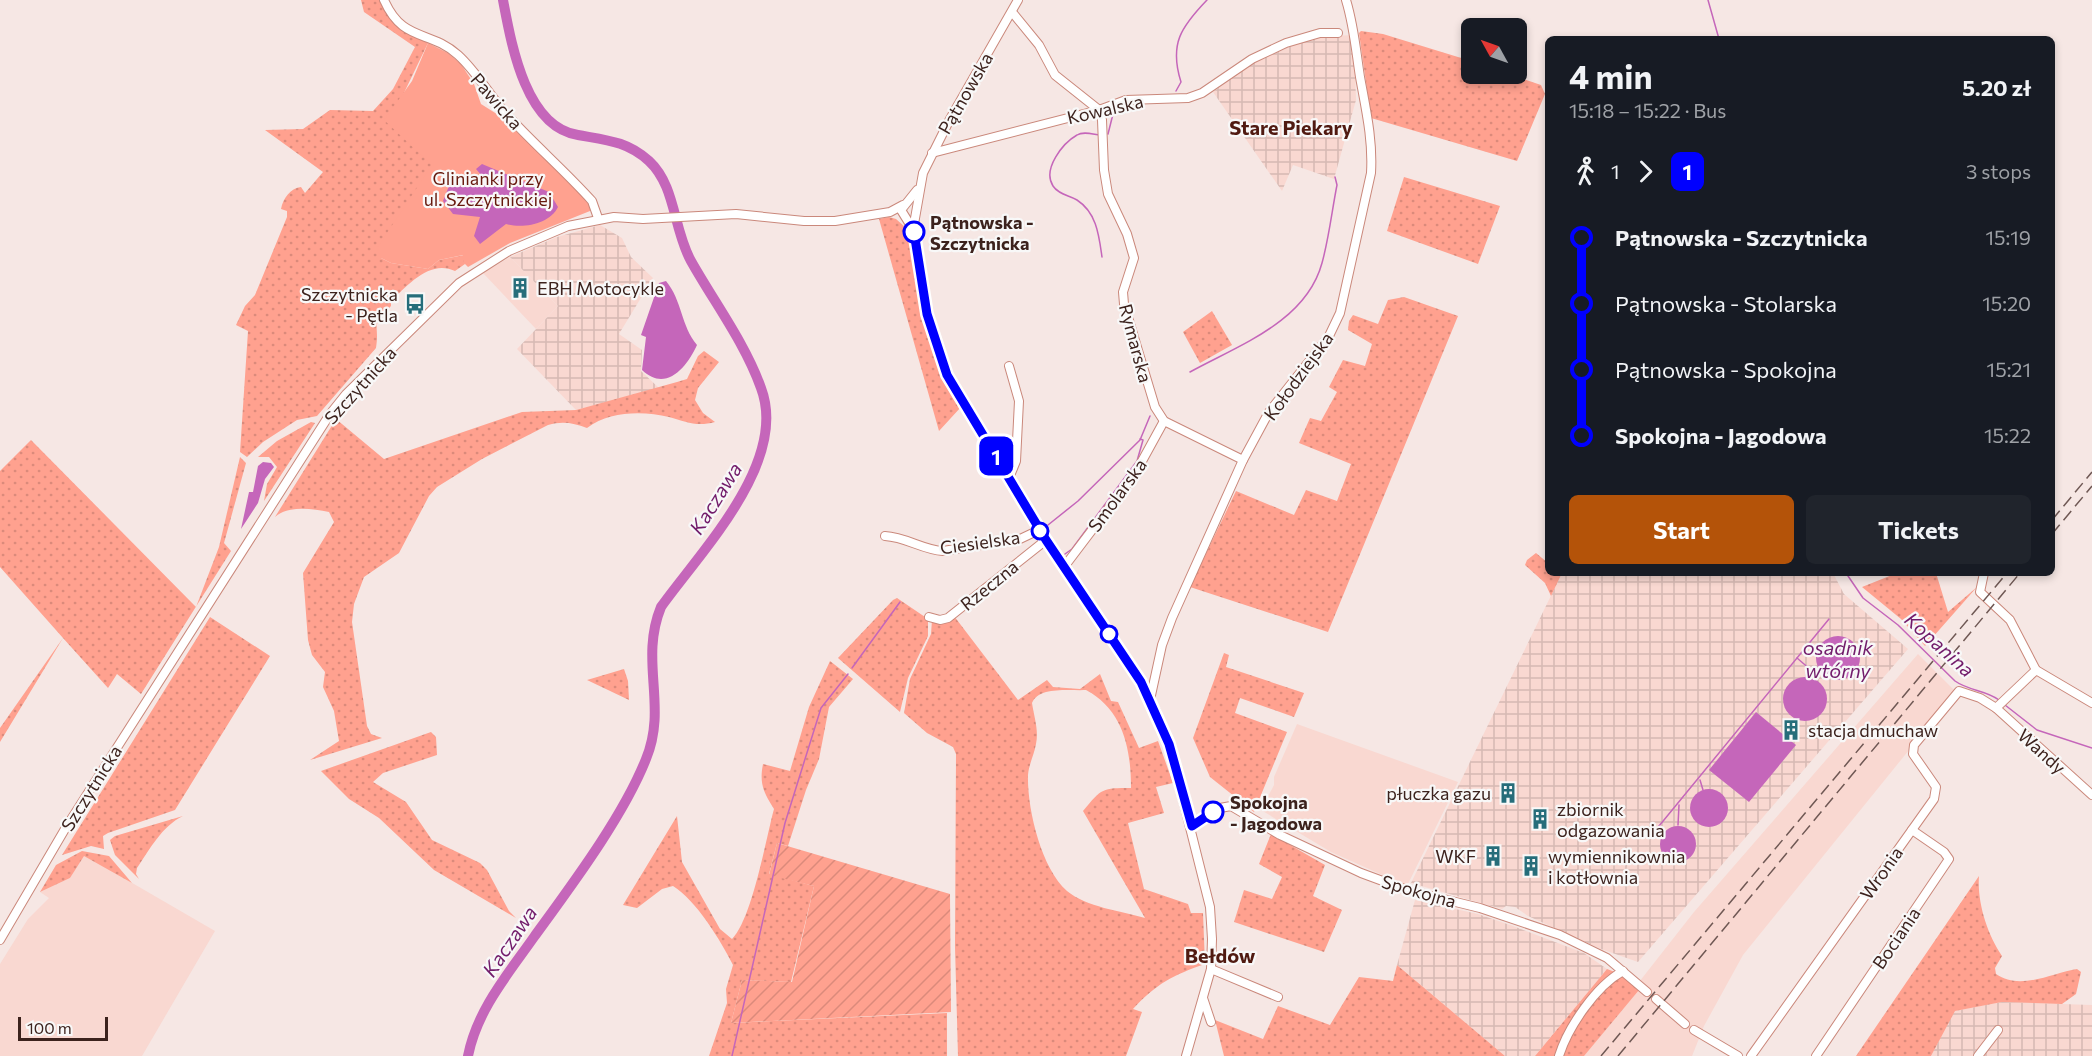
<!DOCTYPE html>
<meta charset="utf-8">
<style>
:root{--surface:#171b24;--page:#20242c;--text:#f1f3f6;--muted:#9ea1a6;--accent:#b45309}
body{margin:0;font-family:Commissioner,sans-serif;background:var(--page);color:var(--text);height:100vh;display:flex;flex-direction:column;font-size:22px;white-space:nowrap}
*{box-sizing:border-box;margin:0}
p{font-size:20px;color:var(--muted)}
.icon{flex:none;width:33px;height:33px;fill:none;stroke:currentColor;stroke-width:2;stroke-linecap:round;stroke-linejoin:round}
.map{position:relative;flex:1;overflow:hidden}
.panel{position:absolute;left:1545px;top:36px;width:510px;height:540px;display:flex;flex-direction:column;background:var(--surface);border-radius:9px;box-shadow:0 3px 9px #0003}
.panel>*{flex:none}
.badge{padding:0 12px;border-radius:9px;font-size:21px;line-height:39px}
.needle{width:39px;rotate:310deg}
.tools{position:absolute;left:1461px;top:18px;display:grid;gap:12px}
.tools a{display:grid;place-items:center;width:66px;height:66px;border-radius:9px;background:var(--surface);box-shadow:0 3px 9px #0003;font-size:30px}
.scale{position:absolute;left:18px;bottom:15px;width:90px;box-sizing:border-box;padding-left:6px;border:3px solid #3c221d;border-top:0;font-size:16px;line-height:21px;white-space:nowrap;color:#3c221d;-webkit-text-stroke:4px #f8f8f8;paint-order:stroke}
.map>.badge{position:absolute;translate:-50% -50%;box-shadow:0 0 0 3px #fff}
.legs{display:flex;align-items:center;gap:9px;height:66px;padding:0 24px;font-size:20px}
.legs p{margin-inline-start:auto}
.head{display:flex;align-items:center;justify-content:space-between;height:102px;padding:0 24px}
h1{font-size:33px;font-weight:700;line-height:45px}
.cta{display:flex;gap:12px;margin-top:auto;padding:12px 24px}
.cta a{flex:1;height:69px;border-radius:9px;background:var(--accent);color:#fff;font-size:24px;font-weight:700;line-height:69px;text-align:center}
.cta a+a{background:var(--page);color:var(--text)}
ul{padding:0 24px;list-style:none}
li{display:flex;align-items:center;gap:21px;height:66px;font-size:22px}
li i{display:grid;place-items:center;width:9px;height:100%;margin:0 8px;background:currentColor}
li i::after{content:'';width:15px;height:15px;margin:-8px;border:4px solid;border-radius:50%;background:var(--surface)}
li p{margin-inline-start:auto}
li:first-child i{background:linear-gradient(#0000 50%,currentColor 0)}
li:last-child i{background:linear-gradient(currentColor 50%,#0000 0)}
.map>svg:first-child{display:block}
.built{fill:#f9d8d1}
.industrial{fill:url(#industrial-grid)}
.grass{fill:url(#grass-dots);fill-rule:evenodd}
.park{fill:#ffa18f}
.garden{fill:url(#garden-furrows)}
.water{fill:#c566ba}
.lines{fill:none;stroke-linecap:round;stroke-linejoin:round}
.stream{stroke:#c566ba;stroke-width:1.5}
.river{stroke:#c566ba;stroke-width:10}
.minor-casing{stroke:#ca887b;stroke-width:10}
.minor{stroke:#fff;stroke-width:8}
.rail{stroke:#6f5854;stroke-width:1.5;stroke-dasharray:12 6;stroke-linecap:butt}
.line-1-casing{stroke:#fff;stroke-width:14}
.line-1{stroke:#00f;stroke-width:9}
.stop-1-dot{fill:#fff;stroke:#00f;stroke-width:3}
.labels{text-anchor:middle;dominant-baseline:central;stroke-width:4.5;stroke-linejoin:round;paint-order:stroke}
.street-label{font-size:18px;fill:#3c221d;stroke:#f8f8f8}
.park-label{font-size:18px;fill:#67190d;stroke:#f8f8f8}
.stop-label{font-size:18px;font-weight:bold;fill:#3c221d;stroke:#f8f8f8;text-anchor:start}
.poi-label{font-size:18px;fill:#3c221d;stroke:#f8f8f8;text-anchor:start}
.neighbourhood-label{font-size:20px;font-weight:bold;fill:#501a11;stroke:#f8f8f8}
.water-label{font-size:20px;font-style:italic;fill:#721c6b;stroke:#f8f8f8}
</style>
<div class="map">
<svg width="2092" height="1056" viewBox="0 0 2092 1056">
<defs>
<pattern id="industrial-grid" width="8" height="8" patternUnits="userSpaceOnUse" patternTransform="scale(1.5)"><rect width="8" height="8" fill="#f9d8d1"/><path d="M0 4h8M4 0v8" fill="none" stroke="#d6b9b3"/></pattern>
<pattern id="grass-dots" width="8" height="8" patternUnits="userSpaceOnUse" patternTransform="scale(1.5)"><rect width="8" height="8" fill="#ffa18f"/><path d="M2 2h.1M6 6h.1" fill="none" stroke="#db8a7b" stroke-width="1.8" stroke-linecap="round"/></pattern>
<pattern id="garden-furrows" width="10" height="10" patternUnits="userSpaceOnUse" patternTransform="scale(1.5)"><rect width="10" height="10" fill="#ffa18f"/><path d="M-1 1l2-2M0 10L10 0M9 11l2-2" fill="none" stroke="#db8a7b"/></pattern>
</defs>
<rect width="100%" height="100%" fill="#f6e7e4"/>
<g class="built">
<path d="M510,257L558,306L536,329L483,273Z"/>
<path d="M1918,654L1956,692L1743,955L1704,1026L1692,1056H1581L1694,912Z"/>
<path d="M1297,724L1458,782L1407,886L1331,852L1261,810L1274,785V777Z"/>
<path d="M84,855L215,931L142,1056H0V964L28,919L49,898L40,892L70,878Z"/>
</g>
<g class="industrial">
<path d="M1354,35L1356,100L1334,179L1293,165L1282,191L1213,92L1253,63L1312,37Z"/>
<path d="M600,225L622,238L631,257L653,278L619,334L642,350L641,371L659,388L576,410L517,349L558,306L510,257L557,237Z"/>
<path d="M1562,573H1833L1844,594L1908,649L1638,962L1601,949L1528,916L1515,907L1506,906L1502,909L1411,883Z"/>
<path d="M1415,900L1478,914L1513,926L1584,953L1607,969L1535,1056H1505L1397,965Z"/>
<path d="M2002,1002L2092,1005V1056H1931L1954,1011Z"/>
</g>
<g class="grass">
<path d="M361,0H380L395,25L428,43L402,97L433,165L381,258L391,263L428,269L439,260L464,255L465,264L455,271C430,259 408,285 391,301V306C369,328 380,323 376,348L317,416L297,420L263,442L247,457L240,452L248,331L236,325L245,306L255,295L287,217V211L281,209C283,198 291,188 301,187L305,193L323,172L265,130L303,129L330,110L373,111L393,89L415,47L364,12Z"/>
<path d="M1361,31L1383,34L1471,61L1472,74H1509L1541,85L1545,94L1517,161L1371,118L1359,33Z"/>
<path d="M1404,177L1500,206L1478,264L1387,231Z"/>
<path d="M889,217L896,219L905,227V235H908C922,301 929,345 961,407L939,431L879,219Z"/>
<path d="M1404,297L1458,316L1328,632L1190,587L1236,491L1294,515L1306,490L1337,501L1351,464L1299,443L1310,418L1321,421L1337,392L1329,387L1343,360L1365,366L1372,344L1348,330L1349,321L1353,315L1378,324L1388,300Z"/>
<path d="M1212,311L1232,345L1200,363L1183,332Z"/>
<path d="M704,351L719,362L698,388L695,400L703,413L715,422C697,427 686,422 669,417C643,411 610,411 587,428C573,423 563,421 548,425L482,459L437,487L429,496L399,553L364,577L354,604L352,622L367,726L371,734L382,738L310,760L339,741L334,711L323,687L325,672L312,655L308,640L303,573L334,522L329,512C312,509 289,505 275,517L336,419L384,459L522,412L576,410L677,382L687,379L698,356Z"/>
<path d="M311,422L315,423L264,501L267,484L277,467L269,457H258L277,441Z"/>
<path d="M31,440L196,607L219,547L240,457L246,463L224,543L231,551L141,694L117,674L108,688L63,638L0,742V728L63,638L0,567V471Z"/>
<path d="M1536,553L1548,563V573H1562L1551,596L1545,583L1525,565L1527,560Z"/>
<path d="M1897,573H1936L1948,612L1977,587L1925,646L1901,619L1862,587Z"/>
<path d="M897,598L928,619V636L908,678L900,712L838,658L893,600Z"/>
<path d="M954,616L1018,700L1047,680L1053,687L1080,689L1100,674L1111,701L1118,702L1139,748L1158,741L1173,783L1156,787L1164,813L1128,823L1144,889L1188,904L1191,913H1203L1205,964C1173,975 1156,984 1133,1009L1142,1012L1126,1056H958L955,947L956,754L953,747L927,733L904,713L910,679L931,634L932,620ZM1086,690C1123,710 1131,748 1131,788C1102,788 1102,788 1083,811L1145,918C1121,911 1086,907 1067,891C1041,868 1027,808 1028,775C1029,764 1034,755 1036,744C1039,730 1034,717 1032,703C1039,686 1070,691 1086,690Z"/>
<path d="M210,617L270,656L175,810L108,833L103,836L104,849L91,846L62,855Z"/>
<path d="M1224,653L1229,655L1226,667L1304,693L1294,717L1240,698L1235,713L1287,732L1254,812L1210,777L1193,738Z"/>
<path d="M830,661L853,679L829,707L819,759L806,790L788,846L777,843L769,874L814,886L791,982L742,980L731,1023L947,1013V1056H709L727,1003L726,989L733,965C721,941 696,900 673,886L662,889L637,908L623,905L677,816L682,862L720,929L732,939C752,920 766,838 774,809C764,793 759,784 763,764L790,771L809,707Z"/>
<path d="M624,669L628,681L629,700L587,680Z"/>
<path d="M431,732L436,737L437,755L383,773L373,782L406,802L432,840L480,863L487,870L509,911L516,918L434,870L379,818L349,799L321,771Z"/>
<path d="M183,816C162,826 150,849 137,868L136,874L139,879L115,855L110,840L115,836Z"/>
<path d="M1271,834L1325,865L1313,896L1342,910L1324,952L1234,922L1244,890L1272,899L1282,877L1259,864Z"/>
<path d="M82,851L109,856L132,883L84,856L70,878L40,892L56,865Z"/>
<path d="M1979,876C1977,902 1987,934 2002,956L1995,968L1996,974C2020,991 2052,973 2077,969L2081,972L2076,994L2062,1004L2002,1002L1955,1011L1931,1056H1856Z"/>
<path d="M1397,965L1505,1056H1224L1215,1020L1263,1039L1278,1006L1330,1025L1359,977L1393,981Z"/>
<path d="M1607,969L1615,972L1564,1034L1556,1056H1535Z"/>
<path d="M1622,976L1639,990L1584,1056H1561C1572,1027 1595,992 1622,976Z"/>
</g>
<path class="park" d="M428,43L448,53L461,64L474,84L481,104L500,116L570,182L592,207L590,211L510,243L468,267L464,263L463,255L439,260L428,269L391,263L381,258L377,248L432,165L384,120L412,81Z"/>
<path class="garden" d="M777,843L950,894L951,1012L731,1023L742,980L792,982L814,886L769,875Z"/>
<g class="water">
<path d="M482,164L549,192L558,207C550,224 523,229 506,224L480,244L474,236L480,217L453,214L443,201L449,186L456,178L473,177L482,181V176L476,169Z"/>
<path d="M666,281C682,300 681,326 697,345C687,367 666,393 642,370L646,337L641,335L659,283Z"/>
<path d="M263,462L271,463L274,467L265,479L258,503L241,529L249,492H253L258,466Z"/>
<circle cx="1838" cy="658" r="22"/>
<circle cx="1805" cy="699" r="22"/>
<path d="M1756,712L1796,745L1749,802L1709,770Z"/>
<circle cx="1709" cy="808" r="19"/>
<circle cx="1678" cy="844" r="18"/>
</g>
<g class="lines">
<g class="stream">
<path d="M1708,0L1719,39"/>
<path d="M1176,91L1181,82C1169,44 1181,27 1207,0"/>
<path d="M1108,134L1114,110L1123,106"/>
<path d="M1100,135C1092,134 1083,131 1077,135C1063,143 1042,169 1053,186C1059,195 1069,195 1077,200C1097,213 1099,236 1102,257"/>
<path d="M1190,372C1239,345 1306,322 1322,263C1329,238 1332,210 1337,185L1335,177"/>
<path d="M1048,525L1078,501L1140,440L1150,416"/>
<path d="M1065,554L1072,549L1137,461L1143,440L1140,439"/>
<path d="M1846,573L1863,598L1898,625L1955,681C1969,691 1986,690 1999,700"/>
<path d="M1797,658L1811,670V677"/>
<path d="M852,668L900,602"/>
<path d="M1812,670L1820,671"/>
<path d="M2005,705L2037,730L2092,748"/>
<path d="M1700,780L1703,790"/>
<path d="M1678,825L1679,805"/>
<path d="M1650,837L1829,619"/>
<path d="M1629,864L1634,857"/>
<path d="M732,1056L785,823L821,708L848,674"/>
</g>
<path class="river" d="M468,1056C477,1010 508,974 534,937C571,886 623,817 646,759C668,706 639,661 661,607C701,551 789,462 761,388C745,343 714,302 691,261C673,229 676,186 649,161C627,141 606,140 578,135C525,127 511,42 503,0"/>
<g class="minor-casing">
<g id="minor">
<path d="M384,0C403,43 429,29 458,55C479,74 492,100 511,119C537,147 566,172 592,201L598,218"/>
<path d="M1018,0L950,119L923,173L914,224L927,314L947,375L1046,540L1132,668L1156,711L1169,744L1210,907L1212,939L1211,969L1186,1056"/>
<path d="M1012,12L1039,45L1055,75L1099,110L1102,120L1104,170L1108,194L1127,234L1134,258L1123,292L1124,304L1155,407L1164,421L1243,460"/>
<path d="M932,153L1099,110L1126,100L1188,98L1202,93L1252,59L1286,43L1320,33H1338"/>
<path d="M914,231L901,210L917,190"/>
<path d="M1009,366L1019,401L1016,461L1009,478"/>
<path d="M885,536C906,537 923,550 943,551L1020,539L1039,530"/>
<path d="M1064,567L1136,472L1164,421"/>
<path d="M1984,573L1980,592L2010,620L2036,670"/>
<path d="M929,617L940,620L948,618L1046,540"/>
<path d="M1150,700L1162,645L1172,618L1243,460L1269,412L1329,336L1340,313L1371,173C1373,140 1366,110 1360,77C1356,51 1354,26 1346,0"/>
<path d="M2092,703L2036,670L1996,708L2092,795"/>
<path d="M1192,826L1220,808L1231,806L1280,835L1361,873L1407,890L1480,908L1560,935L1607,958L1647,992"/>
<path d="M0,940L65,829L330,414L346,394L459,283L509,251L568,226L614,217L643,219L736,214L804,221H835L890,212L903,205"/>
<path d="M1211,969L1278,997"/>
<path d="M1203,998L1211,1022"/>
<path d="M1656,999L1685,1024"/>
<path d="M1694,1030L1738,1056"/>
<path d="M1559,1056C1568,1027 1596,986 1623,971"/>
<path d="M1751,1056L1934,799L1936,787L1913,754L1914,745L1959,691L1980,698L1996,708"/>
<path d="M1816,1056L1949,859L1944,852L1912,830"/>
<path d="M1978,1056L1998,1030"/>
</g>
</g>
<use href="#minor" class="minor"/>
<g class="rail">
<path d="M2052,520L2092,472"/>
<path d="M2052,534L2092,486"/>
<path d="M1601,1056L2007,573"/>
<path d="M1618,1056L2020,573"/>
</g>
</g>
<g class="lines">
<g class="line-1-casing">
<path id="line-1" d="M914,232L927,314L947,375L1046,540L1141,682L1169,744L1192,826L1213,812"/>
</g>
<use href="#line-1" class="line-1"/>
</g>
<defs>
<g id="building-bare" transform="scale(1.62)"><path d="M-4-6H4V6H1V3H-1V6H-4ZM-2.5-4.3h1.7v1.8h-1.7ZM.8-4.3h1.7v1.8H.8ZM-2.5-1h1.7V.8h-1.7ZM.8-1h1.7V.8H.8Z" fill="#266d7a" stroke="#f8f8f8" stroke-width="2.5" paint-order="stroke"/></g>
<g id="bus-bare" transform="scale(1.62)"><path d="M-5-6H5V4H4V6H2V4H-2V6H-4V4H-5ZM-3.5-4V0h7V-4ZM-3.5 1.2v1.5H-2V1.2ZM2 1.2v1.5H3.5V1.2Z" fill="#266d7a" stroke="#f8f8f8" stroke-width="2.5" paint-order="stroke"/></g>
</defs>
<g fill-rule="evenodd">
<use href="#building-bare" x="520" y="288"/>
<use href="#bus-bare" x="415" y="304"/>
<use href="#building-bare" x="1791" y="730"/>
<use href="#building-bare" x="1508" y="793"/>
<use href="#building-bare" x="1540" y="819"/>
<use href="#building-bare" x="1493" y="856"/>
<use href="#building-bare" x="1531" y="866"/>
</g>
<g class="stop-1-dot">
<circle cx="914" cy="232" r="10"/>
<circle cx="1040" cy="531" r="8"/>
<circle cx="1109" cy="634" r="8"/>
<circle cx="1213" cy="812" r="10"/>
</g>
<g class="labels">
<g class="street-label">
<text transform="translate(965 93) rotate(-60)">Pątnowska</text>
<text transform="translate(497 101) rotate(49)">Pawicka</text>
<text transform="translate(1105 109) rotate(-13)">Kowalska</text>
<text transform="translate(1136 343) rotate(75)">Rymarska</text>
<text transform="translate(1298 376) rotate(-54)">Kołodziejska</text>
<text transform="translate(360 385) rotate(-48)">Szczytnicka</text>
<text transform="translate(1117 495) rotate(-54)">Smolarska</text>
<text transform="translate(980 542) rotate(-8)">Ciesielska</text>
<text transform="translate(989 585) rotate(-39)">Rzeczna</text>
<text transform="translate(2042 751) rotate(42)">Wandy</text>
<text transform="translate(91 788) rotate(-58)">Szczytnicka</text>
<text transform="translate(1881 873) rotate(-55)">Wronia</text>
<text transform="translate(1419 891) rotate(16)">Spokojna</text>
<text transform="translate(1896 938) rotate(-56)">Bociania</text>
</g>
<g class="park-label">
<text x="488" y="178">Glinianki przy<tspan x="488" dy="21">ul. Szczytnickiej</tspan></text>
</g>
<g class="stop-label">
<text x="930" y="222">Pątnowska -<tspan x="930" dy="21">Szczytnicka</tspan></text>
<text x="1230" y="802">Spokojna<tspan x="1230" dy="21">- Jagodowa</tspan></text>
</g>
<g class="poi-label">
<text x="537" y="288">EBH Motocykle</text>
<text x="398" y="294" text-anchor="end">Szczytnicka<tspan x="398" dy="21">- Pętla</tspan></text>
<text x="1808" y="730">stacja dmuchaw</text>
<text x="1491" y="793" text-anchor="end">płuczka gazu</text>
<text x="1557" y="809">zbiornik<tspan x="1557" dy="21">odgazowania</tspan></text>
<text x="1476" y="856" text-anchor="end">WKF</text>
<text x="1548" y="856">wymiennikownia<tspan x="1548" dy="21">i kotłownia</tspan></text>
</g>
<g class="neighbourhood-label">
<text x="1291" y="127">Stare Piekary</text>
<text x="1220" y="955">Bełdów</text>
</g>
<g class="water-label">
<text transform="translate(715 498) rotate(-58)">Kaczawa</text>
<text transform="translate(1940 644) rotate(42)">Kopanina</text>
<text x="1838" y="647">osadnik<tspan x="1838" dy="23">wtórny</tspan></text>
<text transform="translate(509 941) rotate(-56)">Kaczawa</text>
</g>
</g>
</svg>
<div class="tools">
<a><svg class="needle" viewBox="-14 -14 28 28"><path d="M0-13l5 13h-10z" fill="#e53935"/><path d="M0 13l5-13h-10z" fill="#9ea1a6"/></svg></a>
</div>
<div class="scale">100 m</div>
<b class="badge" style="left:996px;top:456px;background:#00f;color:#fff">1</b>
<section class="panel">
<div class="head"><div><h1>4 min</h1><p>15:18 – 15:22 · Bus</p></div><b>5.20 zł</b></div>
<div class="legs"><svg class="icon" aria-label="walk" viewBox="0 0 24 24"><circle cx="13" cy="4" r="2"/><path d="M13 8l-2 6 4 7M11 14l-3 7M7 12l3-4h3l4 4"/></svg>1<svg class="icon" aria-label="forward" viewBox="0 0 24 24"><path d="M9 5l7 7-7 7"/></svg><b class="badge" style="background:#00f;color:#fff">1</b><p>3 stops</p></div>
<ul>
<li><i style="color:#00f"></i><b>Pątnowska - Szczytnicka</b><p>15:19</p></li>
<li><i style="color:#00f"></i><span>Pątnowska - Stolarska</span><p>15:20</p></li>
<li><i style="color:#00f"></i><span>Pątnowska - Spokojna</span><p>15:21</p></li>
<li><i style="color:#00f"></i><b>Spokojna - Jagodowa</b><p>15:22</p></li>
</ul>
<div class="cta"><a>Start</a><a>Tickets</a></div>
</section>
</div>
